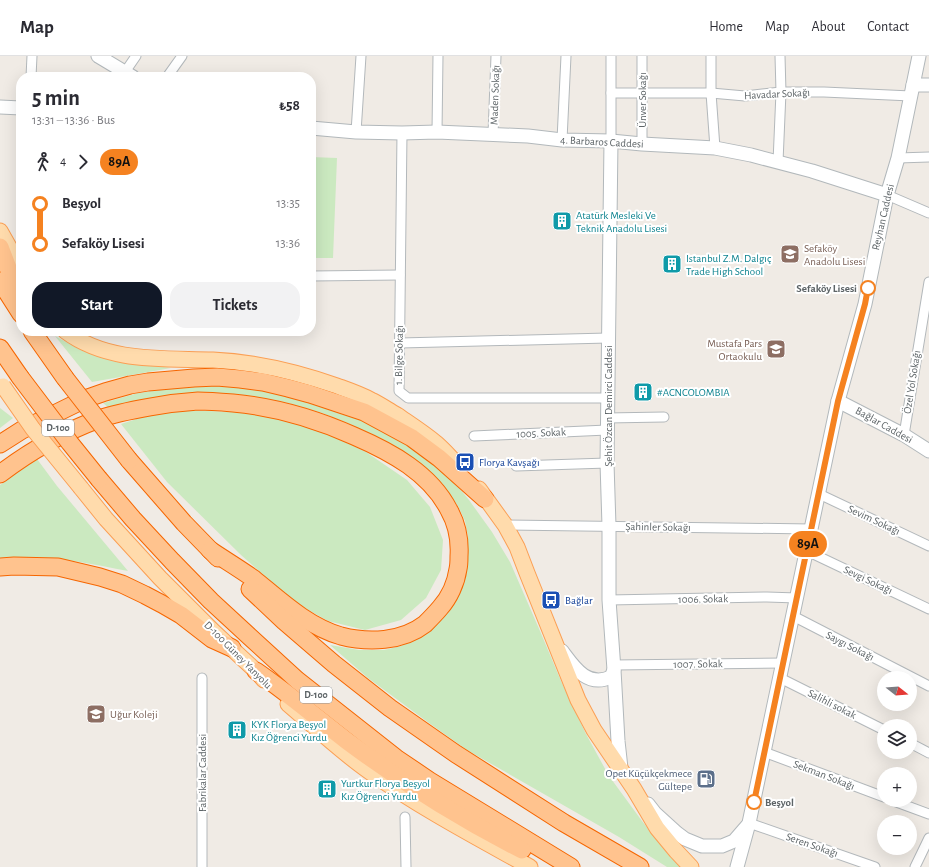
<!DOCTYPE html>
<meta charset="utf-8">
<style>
:root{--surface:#fff;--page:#f2f2f3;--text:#2b2b33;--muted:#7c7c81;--line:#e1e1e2;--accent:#111827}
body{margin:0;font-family:"Alegreya Sans",sans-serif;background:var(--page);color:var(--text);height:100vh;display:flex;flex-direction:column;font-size:15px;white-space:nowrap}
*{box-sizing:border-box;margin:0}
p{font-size:13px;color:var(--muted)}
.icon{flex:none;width:22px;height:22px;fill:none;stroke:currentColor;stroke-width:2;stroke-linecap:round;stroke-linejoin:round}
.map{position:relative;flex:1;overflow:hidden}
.sheet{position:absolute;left:16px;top:16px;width:300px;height:264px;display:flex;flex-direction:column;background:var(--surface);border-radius:16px;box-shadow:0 4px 16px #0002}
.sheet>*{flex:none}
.badge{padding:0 8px;border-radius:13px;font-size:14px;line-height:26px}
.needle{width:26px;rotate:107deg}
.controls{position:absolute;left:877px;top:615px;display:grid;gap:8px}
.controls a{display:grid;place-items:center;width:40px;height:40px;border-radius:50%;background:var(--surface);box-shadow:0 4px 16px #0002;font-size:20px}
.map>.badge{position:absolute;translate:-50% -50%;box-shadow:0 0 0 2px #fff}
.legs{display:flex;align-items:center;gap:6px;height:44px;padding:0 16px;font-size:13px}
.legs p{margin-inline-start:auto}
.headline{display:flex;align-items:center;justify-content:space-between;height:68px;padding:0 16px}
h1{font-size:22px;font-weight:700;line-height:30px}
.cta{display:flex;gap:8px;margin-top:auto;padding:8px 16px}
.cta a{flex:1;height:46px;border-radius:16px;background:var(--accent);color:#fff;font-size:16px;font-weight:700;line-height:46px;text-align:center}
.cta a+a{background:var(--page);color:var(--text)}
ul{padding:0 16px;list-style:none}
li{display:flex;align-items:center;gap:14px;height:40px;font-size:15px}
li i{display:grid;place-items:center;width:6px;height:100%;margin:0 5px;background:currentColor}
li i::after{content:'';width:10px;height:10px;margin:-5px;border:3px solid;border-radius:50%;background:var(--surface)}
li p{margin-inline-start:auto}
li:first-child i{background:linear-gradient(#0000 50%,currentColor 0)}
li:last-child i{background:linear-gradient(currentColor 50%,#0000 0)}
header{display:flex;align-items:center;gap:24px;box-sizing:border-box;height:56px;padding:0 20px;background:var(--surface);border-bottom:1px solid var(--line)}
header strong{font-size:19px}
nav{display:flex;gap:22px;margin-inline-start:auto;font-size:14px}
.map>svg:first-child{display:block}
.green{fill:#cbe9c0}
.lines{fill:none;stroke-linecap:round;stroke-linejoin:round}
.street-casing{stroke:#b3b8bb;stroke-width:11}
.secondary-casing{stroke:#b2b8bb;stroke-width:15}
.primary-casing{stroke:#fb9f54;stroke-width:17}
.highway-casing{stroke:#f66600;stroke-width:19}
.street{stroke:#fff;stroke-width:9}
.secondary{stroke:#fff;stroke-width:13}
.primary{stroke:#ffdbac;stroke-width:15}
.highway{stroke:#ffc38e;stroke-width:17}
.primary-bridge-casing{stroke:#fb9f54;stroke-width:17;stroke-linecap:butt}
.highway-bridge-casing{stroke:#f66600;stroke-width:19;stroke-linecap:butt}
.primary-bridge{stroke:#ffdbac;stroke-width:15}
.highway-bridge{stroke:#ffc38e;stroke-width:17}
.line-1-casing{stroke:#fff;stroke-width:9}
.line-1{stroke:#f58220;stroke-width:6}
.stop-1-dot{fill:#fff;stroke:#f58220;stroke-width:2}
.labels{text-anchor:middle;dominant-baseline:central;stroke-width:4;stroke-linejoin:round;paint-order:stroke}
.shield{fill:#fff;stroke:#8e9295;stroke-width:1}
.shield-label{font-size:10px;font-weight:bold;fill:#5d6467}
.street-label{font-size:11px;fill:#5d6467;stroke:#fff}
.culture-label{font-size:11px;fill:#0d838f;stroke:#fff;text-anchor:start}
.education-label{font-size:11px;fill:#785e54;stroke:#fff;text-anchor:start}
.stop-label{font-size:11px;font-weight:bold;fill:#5d6467;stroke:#fff;text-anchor:end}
.transit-label{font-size:11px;fill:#164399;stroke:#fff;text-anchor:start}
.service-label{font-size:11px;fill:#4e5e75;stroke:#fff;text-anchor:end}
</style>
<header>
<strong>Map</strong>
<nav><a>Home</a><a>Map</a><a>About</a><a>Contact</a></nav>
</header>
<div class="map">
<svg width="929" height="811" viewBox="0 0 929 811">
<rect width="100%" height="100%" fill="#f0ebe5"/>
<g class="green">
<path d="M311,101L337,102L333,202H311Z"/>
<path d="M55,280L83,295L120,305L171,312L92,326Z"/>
<path d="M202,330H228L259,334L291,340L352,359L421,397L455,427L469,444L492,476L510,506L540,575L561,625L586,678L609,720L642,765L668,798L680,811H667L619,781L467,694L429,667L368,622L330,589L359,594H384L401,590L417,581L457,540L466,517L468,481L465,465L458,450L447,436L395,392L347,367L322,357L288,347L260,342L110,353L103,347L138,337L174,332Z"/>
<path d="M0,352L13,362L0,372Z"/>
<path d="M187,354L255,357L320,373L366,396L407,424L430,451L443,484L441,514L426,542L401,564L365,574L328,565L294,546L241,499L167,426L121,368L143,361Z"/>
<path d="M37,403L57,430L128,515C88,507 41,497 0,503V429Z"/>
</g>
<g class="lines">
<g class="street-casing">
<g id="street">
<path d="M642,0V88"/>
<path d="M711,0V37L715,92"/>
<path d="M125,16L136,0"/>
<path d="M31,21L32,0"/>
<path d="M167,21L182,0"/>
<path d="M611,37H711L745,40L781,36H824L911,40"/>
<path d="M356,76L361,0"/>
<path d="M437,76L438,0"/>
<path d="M402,77L399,335L408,342H607"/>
<path d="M493,78L496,0"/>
<path d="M562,84L566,0"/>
<path d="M611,85V0"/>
<path d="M898,102L929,101"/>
<path d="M778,106L781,36L780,0"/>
<path d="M887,139L929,157"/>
<path d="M311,220L400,219"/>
<path d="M400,287L608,282"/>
<path d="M607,362L664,361"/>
<path d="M904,379L929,226"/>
<path d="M474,380L607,374"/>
<path d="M516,410L607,407"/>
<path d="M819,438L929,490"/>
<path d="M505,469L811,473"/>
<path d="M807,495L929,553"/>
<path d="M609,544L767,541L797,542"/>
<path d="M793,560L929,630"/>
<path d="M614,609L783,607"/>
<path d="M202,622V811"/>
<path d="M780,622L884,674"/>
<path d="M910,687L929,697"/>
<path d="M764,696L884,741"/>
<path d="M891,744L929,758"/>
<path d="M405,761L406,811"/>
<path d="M749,767L875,811"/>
<path d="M915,811L929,782"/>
</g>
</g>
<g class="secondary-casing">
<g id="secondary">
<path d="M98,0L133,21"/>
<path d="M913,29H929"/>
<path d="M0,51L21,52"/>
<path d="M311,72L356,76L402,77L437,76L528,80L562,84L611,85L642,88L715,92L751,99L812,115L887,139"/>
<path d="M611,85L607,407L609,470V544L614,614L618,685L621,712"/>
<path d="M838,345L904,379L929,395"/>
<path d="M562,595C574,611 587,632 611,621L614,614"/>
<path d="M648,748L655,757L677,777L685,783L702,790H722L734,785L747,770"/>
<path d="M737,811L749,767L838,345L865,248L887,139L898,102L919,0"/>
</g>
</g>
<g class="primary-casing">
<g id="primary">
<path d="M0,175L21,212"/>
<path d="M65,275C108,307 162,302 213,304C256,306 297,316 337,330C348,334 360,338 371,344C380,348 388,354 397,359C410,368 424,377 436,387C444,394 451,402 458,409"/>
<path d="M81,432L106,463L160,522L214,576L256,615L264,624"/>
<path d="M479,433L505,469L517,491L527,517L578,644L594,674L634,733L657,772L676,795L691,811"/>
<path d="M288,648C315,671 341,696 370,716C421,752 476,781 530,811"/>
</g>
</g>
<g class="highway-casing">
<g id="highway">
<path d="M0,191L21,246"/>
<path d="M0,225L21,258"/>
<path d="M32,275L65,322"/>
<path d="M0,292L20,321"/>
<path d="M0,388L22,374L85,343L105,336L130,329L148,326L194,322L217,321L240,323L263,326L288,332L310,338L364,356L412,382L439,402L485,443"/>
<path d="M129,404L184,467L218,502"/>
<path d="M0,418C30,395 64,376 99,363C116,357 133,354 150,351C166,348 182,346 198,345C209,345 221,346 233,347C277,351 314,362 354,380C391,396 430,417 449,454C457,468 460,484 459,500C459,504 459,509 458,513C456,527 449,542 440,552C435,558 430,563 425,568C402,586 368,587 341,580C307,570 281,545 254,523C240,513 225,504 210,494"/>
<path d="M99,423L133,463L172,505L211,545L250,581L297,624L396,702L430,725L571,811"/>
<path d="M0,511L14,510L58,511L100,521L122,528L145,539L162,548L181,559L212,583L232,592"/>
<path d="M250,533L284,565L334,608L390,652L456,698L564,767L640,811"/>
<path d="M256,615C288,637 317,662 347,685C402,726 461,763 522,794"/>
</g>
</g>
<use href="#street" class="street"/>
<use href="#secondary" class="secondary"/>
<use href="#primary" class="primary"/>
<use href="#highway" class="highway"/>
<g class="primary-bridge-casing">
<path id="primary-bridge" d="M3,330L33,373L81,432"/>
</g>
<g class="highway-bridge-casing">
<g id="highway-bridge">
<path d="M20,321L70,387L99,423"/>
<path d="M65,322L129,404"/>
</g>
</g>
<use href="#primary-bridge" class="primary-bridge"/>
<use href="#highway-bridge" class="highway-bridge"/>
</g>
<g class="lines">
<g class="line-1-casing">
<path id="line-1" d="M754,746L838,345L865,248L868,232"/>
</g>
<use href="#line-1" class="line-1"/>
</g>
<defs>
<g id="building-square" transform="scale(1)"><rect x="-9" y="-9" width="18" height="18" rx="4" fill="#0f9aa8" stroke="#fff"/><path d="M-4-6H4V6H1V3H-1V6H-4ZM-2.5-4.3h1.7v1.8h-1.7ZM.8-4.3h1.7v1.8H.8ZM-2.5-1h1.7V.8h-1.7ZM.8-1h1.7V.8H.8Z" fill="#fff"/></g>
<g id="school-square" transform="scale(1)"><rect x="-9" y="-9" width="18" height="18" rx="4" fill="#8d6e63" stroke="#fff"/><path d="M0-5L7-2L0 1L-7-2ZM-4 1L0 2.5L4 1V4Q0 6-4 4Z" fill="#fff"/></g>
<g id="bus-square" transform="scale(1)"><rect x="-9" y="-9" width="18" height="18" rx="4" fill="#1a4fb4" stroke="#fff"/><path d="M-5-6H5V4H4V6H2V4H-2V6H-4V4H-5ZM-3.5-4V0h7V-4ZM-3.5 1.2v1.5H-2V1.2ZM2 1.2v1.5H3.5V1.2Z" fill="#fff"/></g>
<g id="fuel-square" transform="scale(1)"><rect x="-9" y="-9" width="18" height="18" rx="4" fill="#5c6f8a" stroke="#fff"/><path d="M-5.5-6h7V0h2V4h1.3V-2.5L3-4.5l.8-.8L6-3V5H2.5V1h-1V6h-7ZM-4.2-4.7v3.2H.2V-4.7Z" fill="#fff"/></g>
</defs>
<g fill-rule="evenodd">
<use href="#building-square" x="562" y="165"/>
<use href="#school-square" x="790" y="198"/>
<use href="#building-square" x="672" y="208"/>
<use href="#school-square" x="776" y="293"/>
<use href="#building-square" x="643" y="336"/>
<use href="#bus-square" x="465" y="406"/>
<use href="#bus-square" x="551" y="544"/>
<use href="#school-square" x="96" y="658"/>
<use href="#building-square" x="237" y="674"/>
<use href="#fuel-square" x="706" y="723"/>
<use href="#building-square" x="327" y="733"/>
</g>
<g class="stop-1-dot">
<circle cx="868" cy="232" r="7"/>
<circle cx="754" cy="746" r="7"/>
</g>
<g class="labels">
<g class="shield">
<rect x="42" y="364" width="32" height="16" rx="3"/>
<rect x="300" y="631" width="32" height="16" rx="3"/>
</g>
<g class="shield-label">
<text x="58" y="372">D-100</text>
<text x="316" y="639">D-100</text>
</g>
<g class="street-label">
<text transform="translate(777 38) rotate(-3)">Havadar Sokağı</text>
<text transform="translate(495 39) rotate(-88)">Maden Sokağı</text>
<text transform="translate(642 44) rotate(-90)">Ünver Sokağı</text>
<text transform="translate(602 86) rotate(3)">4. Barbaros Caddesi</text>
<text transform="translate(883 161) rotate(-77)">Reyhan Caddesi</text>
<text transform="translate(399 299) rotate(-89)">1. Bilge Sokağı</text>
<text transform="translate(912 326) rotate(-81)">Özel Yol Sokağı</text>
<text transform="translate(608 350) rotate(-90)">Şehit Özcan Demirci Caddesi</text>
<text transform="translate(884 369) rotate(29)">Bağlar Caddesi</text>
<text transform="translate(541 377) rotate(-3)">1005. Sokak</text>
<text transform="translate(874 464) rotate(25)">Sevim Sokağı</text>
<text transform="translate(658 471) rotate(1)">Şahinler Sokağı</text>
<text transform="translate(868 524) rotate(25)">Sevgi Sokağı</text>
<text transform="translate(703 543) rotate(-1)">1006. Sokak</text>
<text transform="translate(850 590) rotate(27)">Saygı Sokağı</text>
<text transform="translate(238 599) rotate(45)">D-100 Güney Yanyolu</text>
<text transform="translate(698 608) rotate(-1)">1007. Sokak</text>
<text transform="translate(832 648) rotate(27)">Salihli sokak</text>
<text transform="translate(202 717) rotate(-90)">Fabrikalar Caddesi</text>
<text transform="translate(824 719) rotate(21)">Sekman Sokağı</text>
<text transform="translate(812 789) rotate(19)">Seren Sokağı</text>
</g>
<g class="culture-label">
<text x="576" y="159">Atatürk Mesleki Ve<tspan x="576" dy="13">Teknik Anadolu Lisesi</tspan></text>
<text x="686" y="202">Istanbul Z.M. Dalgıç<tspan x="686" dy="13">Trade High School</tspan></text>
<text x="657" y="336">#ACNCOLOMBIA</text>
<text x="251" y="668">KYK Florya Beşyol<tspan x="251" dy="13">Kız Öğrenci Yurdu</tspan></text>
<text x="341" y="727">Yurtkur Florya Beşyol<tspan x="341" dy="13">Kız Öğrenci Yurdu</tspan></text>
</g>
<g class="education-label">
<text x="804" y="192">Sefaköy<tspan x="804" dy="13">Anadolu Lisesi</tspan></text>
<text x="762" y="287" text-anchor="end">Mustafa Pars<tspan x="762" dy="13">Ortaokulu</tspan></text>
<text x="110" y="658">Uğur Koleji</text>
</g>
<g class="stop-label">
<text x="857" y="232">Sefaköy Lisesi</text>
<text x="765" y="746" text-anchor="start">Beşyol</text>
</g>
<g class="transit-label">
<text x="479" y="406">Florya Kavşağı</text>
<text x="565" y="544">Bağlar</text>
</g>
<g class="service-label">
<text x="692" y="717">Opet Küçükçekmece<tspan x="692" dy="13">Gültepe</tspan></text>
</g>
</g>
</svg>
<div class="controls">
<a><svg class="needle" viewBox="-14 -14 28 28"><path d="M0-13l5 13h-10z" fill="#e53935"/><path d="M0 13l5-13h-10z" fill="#7c7c81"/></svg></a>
<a><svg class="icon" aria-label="layers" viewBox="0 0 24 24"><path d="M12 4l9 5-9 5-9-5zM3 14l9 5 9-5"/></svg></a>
<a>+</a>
<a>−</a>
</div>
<b class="badge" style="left:808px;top:488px;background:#f58220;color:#111">89A</b>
<section class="sheet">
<div class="headline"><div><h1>5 min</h1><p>13:31 – 13:36 · Bus</p></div><b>₺58</b></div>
<div class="legs"><svg class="icon" aria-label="walk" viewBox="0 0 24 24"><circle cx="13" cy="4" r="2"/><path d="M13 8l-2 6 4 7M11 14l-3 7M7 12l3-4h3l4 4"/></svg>4<svg class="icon" aria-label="forward" viewBox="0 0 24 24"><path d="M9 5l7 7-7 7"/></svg><b class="badge" style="background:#f58220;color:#111">89A</b></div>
<ul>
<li><i style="color:#f58220"></i><b>Beşyol</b><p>13:35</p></li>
<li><i style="color:#f58220"></i><b>Sefaköy Lisesi</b><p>13:36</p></li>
</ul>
<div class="cta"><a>Start</a><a>Tickets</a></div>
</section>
</div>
